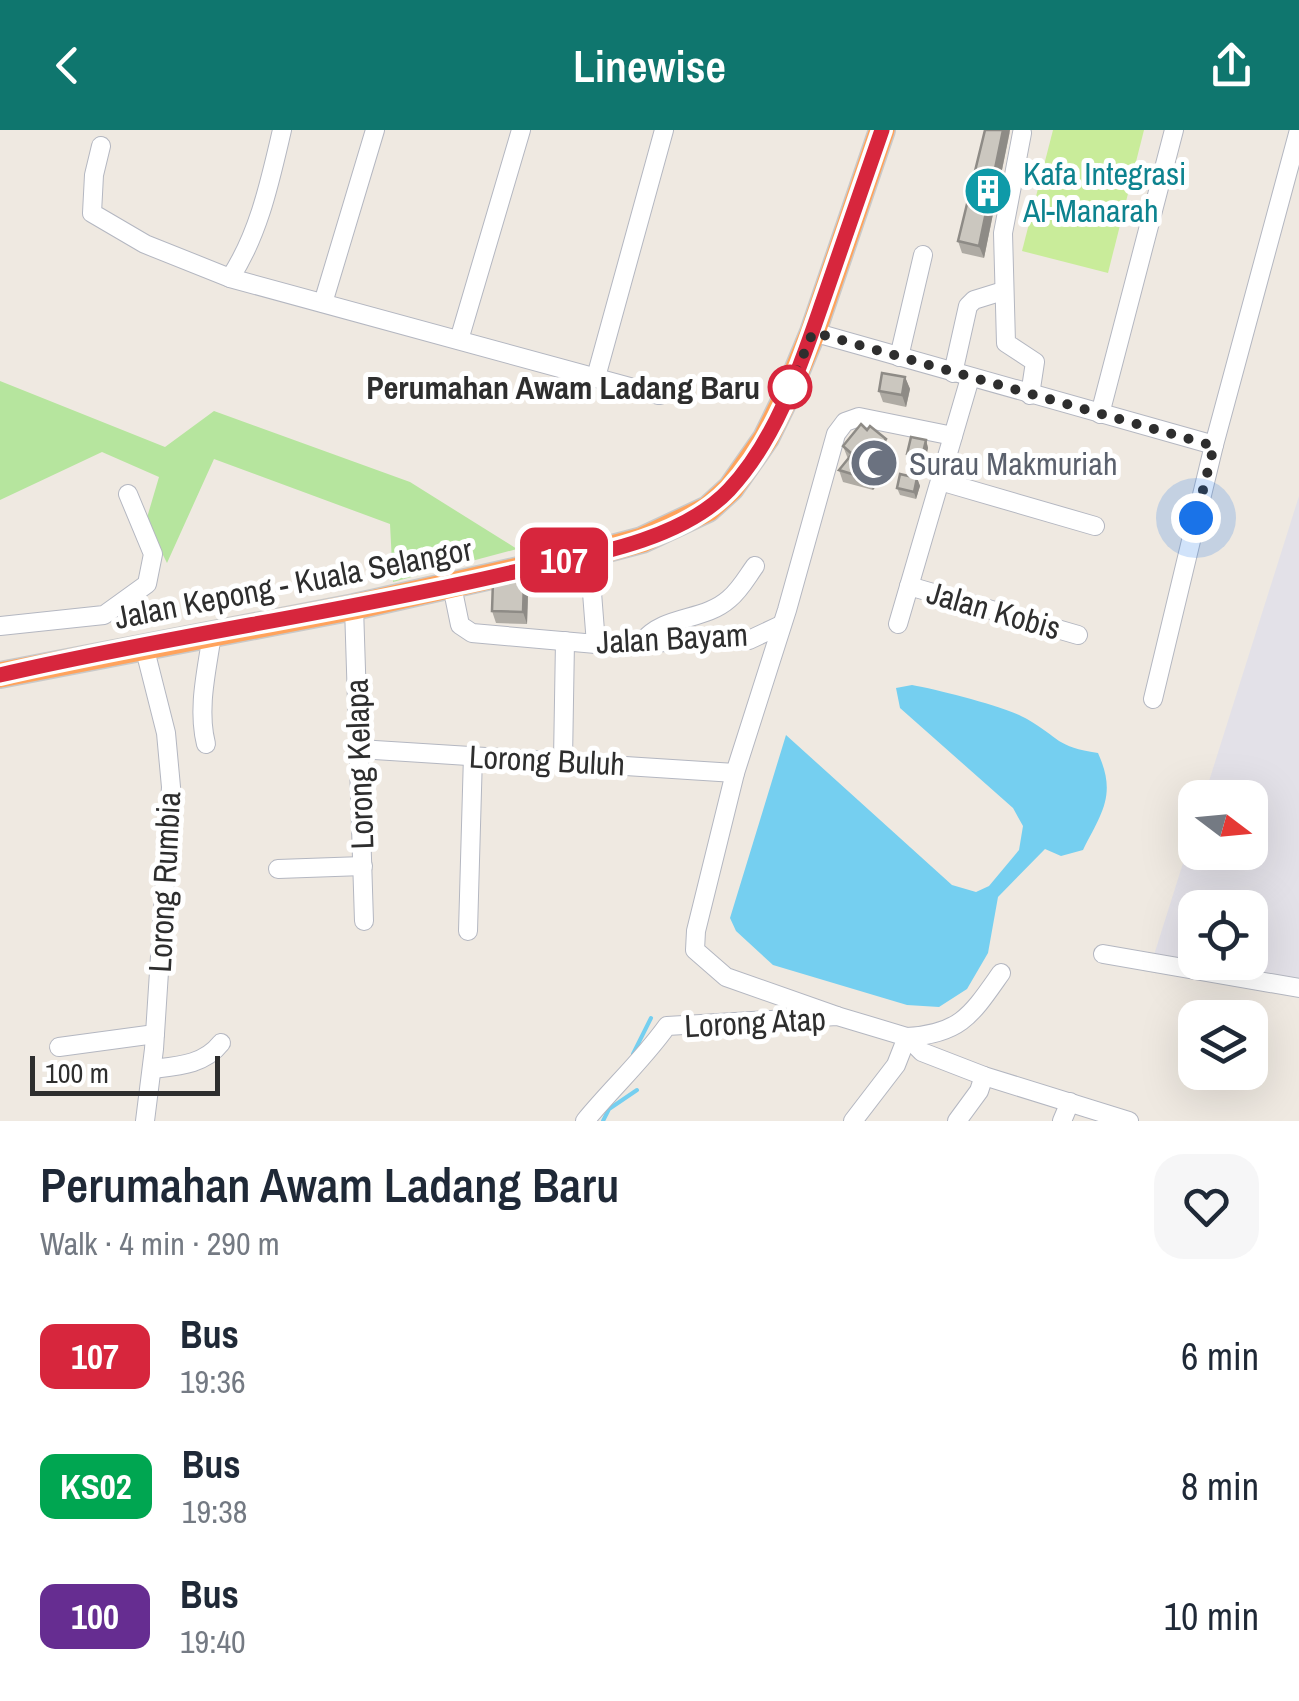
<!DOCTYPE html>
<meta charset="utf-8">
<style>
:root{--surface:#fff;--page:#f6f6f7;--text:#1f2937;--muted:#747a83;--accent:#0f766e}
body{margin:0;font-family:"Archivo Narrow",sans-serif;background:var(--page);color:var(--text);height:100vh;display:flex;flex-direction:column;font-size:38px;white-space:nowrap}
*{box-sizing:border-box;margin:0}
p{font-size:32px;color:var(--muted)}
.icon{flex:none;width:55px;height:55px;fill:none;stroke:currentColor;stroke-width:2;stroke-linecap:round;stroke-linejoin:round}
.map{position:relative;height:991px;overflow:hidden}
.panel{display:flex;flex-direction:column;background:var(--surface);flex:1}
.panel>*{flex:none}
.badge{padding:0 20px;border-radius:15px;font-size:35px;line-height:65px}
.needle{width:65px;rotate:106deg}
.controls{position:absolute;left:1178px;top:650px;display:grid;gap:20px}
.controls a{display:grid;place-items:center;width:90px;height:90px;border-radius:20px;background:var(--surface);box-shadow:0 10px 40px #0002;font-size:50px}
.scale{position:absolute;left:30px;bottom:25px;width:190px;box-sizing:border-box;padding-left:10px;border:5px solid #2e2e2e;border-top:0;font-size:28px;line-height:35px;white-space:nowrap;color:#2e2e2e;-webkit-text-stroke:8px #fff;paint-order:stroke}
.you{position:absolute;width:50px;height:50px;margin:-25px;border:8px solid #fff;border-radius:50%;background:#1a73e8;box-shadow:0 0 0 15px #1a73e833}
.map>.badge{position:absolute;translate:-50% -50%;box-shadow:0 0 0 5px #fff}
.round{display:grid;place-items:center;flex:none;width:105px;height:105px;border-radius:30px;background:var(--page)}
.head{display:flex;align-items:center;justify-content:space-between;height:170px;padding:0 40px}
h1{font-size:48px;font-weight:600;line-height:75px}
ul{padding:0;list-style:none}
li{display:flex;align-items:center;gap:30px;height:130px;padding:0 40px}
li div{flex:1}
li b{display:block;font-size:38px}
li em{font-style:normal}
li .badge{min-width:110px;font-weight:700;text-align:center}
header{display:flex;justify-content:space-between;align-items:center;height:130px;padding:0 40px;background:var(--accent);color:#fff;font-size:45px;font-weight:600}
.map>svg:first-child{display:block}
.industrial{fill:#e3e1e8;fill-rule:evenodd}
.green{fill:#b6e59e}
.pitch{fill:#c9ec9a}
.water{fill:#75cff0}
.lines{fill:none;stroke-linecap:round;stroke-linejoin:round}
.stream{stroke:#75cff0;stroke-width:4}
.minor-casing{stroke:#b4b7c1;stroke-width:20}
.highway-casing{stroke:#c9c9c9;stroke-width:28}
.minor{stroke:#fff;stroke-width:18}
.highway{stroke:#ffa35c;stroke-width:25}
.wall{fill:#afaba4}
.shaded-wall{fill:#8e8b86}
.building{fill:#cbc7bf;stroke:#8e8b86;stroke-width:2.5}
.line-casing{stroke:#fff;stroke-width:22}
.line{stroke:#d7263d;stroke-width:15}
.walk{stroke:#2e2e2e;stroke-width:10;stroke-dasharray:0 18}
.stop-dot{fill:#fff;stroke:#d7263d;stroke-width:5}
.labels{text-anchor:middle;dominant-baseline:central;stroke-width:10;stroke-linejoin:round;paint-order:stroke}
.culture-label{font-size:32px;fill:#0d838f;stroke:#fff;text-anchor:start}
.stop-label{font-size:32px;font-weight:bold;fill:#2e2e2e;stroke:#fff;text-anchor:end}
.worship-label{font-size:32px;fill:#5b616d;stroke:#fff;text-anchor:start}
.street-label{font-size:32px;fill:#2e2e2e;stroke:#fff}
</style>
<header><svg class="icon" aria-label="back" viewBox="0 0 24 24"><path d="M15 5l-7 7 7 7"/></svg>Linewise<svg class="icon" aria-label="share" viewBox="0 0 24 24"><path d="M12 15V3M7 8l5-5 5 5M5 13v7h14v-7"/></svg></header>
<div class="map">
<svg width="1299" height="991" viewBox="0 0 1299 991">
<rect width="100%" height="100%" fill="#efe9e1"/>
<path class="industrial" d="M1299,366V862L1154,825L1195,695V722H1250V668L1204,667ZM1195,778H1250V832H1195Z"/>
<path class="green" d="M0,251L165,317L214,281L410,352L517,419L393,452L390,394L214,329L167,433L146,391L159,347L102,322L0,370Z"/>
<path class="pitch" d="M1053,0H1144L1108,143L1022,121Z"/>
<path class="water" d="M912,555C939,560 1004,576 1027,589C1060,608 1056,617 1098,623C1117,665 1102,682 1083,720L1061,726L1045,719L998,767L988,823L967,859L939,877L907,875L773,835L736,801L730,788L786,605L952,755L976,762L989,756L1019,720L1023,696L1013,678L900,578L896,558Z"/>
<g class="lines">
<g class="stream">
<path d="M633,924L651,888"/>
<path d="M603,991L609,979L637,960"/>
</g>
<g class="minor-casing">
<g id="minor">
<path d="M1022,3L1003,103L1006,213L1035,232L1030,265"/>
<path d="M101,16L94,45L92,83L145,114L230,148C259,104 270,51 282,0"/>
<path d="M230,148L659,265L685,258"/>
<path d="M323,173L375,0"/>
<path d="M813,202L1214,315"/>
<path d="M459,210L521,0"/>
<path d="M899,227L923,125"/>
<path d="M953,243L968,176L974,170L1003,161"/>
<path d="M596,247L664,0"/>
<path d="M1100,284L1174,0"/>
<path d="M940,351L1095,396"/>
<path d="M589,424L596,514"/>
<path d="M452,456L460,495L472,503L596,514L749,510L781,495"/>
<path d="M909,456L1078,505"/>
<path d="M354,477L364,791"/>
<path d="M898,494L970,248"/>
<path d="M0,496L104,485L147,454L153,424L128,364"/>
<path d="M642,512C665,484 703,492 729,469C740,460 747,447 755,436"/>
<path d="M144,516L166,603L171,657L154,919L145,991"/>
<path d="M1153,569L1214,315L1299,0"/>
<path d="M206,614C197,578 207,540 212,504"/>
<path d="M359,619L735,643"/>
<path d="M563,630L565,511"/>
<path d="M278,739L363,736"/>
<path d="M468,801L473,625"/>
<path d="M1103,824L1299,858"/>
<path d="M837,886L726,847L695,820L696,801L735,643L787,480L836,304L845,292L859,287L953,306"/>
<path d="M59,917L155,904"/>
<path d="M152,939C177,936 204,935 221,913"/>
<path d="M585,991C612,958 642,931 667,896L837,886L907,907L922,922L984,946L1129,991"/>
<path d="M853,991L896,935L907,907C961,904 972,884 1001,843"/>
<path d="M957,991L979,961L984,946"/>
<path d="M1062,991L1070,972"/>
</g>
</g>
<g class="highway-casing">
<path id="highway" d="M0,545L354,477L589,424L642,410L708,379L731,358L766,308L786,267L813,202L882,0"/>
</g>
<use href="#minor" class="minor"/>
<use href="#highway" class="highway"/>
</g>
<g class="wall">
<path d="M1010,1L984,128L962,123L958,111Z"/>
<path d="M905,247L910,259L906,277L883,272L879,261Z"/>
<path d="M886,309L889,318L894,322L898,333L886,349L883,347L873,360L843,352L839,340L848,329L843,316Z"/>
<path d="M926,310L928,318L924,335L910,332L907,324Z"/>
<path d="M917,348L920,356L916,369L900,365L897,358Z"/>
<path d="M524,452L528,464L527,494L496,493L492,481Z"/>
</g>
<g class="shaded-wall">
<path d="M1003,0H1010L984,128L979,116Z"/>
<path d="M905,247L910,259L906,277L902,265Z"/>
<path d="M926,310L928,318L924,335L922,327Z"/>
<path d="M894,322L898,333L886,349L881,337Z"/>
<path d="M879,335L883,347L873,360L868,349Z"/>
<path d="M917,348L920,356L916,369L914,362Z"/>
<path d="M524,452L528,464L527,494L523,482Z"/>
</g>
<g class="building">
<path d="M985,0H1003L979,116L958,111Z"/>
<path d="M882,243L905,247L902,265L879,261Z"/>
<path d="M861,294L867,300L870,296L886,309L883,313L894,322L881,337L879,335L868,349L839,340L852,324L843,316Z"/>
<path d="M911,307L926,310L922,327L907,324Z"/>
<path d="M900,344L917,348L914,362L897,358Z"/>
<path d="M493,451L524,452L523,482L492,481Z"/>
</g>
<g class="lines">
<g class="line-casing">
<path id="line" d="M0,545C167,506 338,483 505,444C574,428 678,414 729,360C778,308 802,231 825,165C844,110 863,55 882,0"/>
</g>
<use href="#line" class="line"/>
<path class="walk" d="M790,257L813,202L1214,316L1196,388"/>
</g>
<defs>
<g id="building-disc" transform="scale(2.5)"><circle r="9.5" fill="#0f9aa8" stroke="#fff"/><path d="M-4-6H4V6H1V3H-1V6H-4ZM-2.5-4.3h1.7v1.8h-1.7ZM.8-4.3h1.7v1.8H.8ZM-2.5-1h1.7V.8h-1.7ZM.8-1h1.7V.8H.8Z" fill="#fff"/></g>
<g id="mosque-disc" transform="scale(2.5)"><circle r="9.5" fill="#6b7280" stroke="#fff"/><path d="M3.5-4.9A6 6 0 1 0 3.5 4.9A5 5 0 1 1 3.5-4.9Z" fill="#fff"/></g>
</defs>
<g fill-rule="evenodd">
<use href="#building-disc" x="988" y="61"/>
<use href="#mosque-disc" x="874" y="333"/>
</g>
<circle class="stop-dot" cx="790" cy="257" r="20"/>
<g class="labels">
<g class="culture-label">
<text x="1023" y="43">Kafa Integrasi<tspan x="1023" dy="37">Al-Manarah</tspan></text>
</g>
<g class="stop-label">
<text x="760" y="257">Perumahan Awam Ladang Baru</text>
</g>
<g class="worship-label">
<text x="909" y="333">Surau Makmuriah</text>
</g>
<g class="street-label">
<text transform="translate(293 453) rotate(-11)">Jalan Kepong - Kuala Selangor</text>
<text transform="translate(994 480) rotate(16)">Jalan Kobis</text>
<text transform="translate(672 508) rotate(-3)">Jalan Bayam</text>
<text transform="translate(547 630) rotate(3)">Lorong Buluh</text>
<text transform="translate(359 634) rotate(-92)">Lorong Kelapa</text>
<text transform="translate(164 752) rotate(-87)">Lorong Rumbia</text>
<text transform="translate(755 892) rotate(-3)">Lorong Atap</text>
</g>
</g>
</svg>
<div class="controls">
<a><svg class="needle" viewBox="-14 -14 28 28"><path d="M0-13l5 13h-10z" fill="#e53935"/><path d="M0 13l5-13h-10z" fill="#747a83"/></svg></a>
<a><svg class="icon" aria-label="locate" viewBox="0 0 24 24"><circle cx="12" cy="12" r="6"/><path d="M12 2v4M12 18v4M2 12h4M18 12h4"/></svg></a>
<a><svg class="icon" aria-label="layers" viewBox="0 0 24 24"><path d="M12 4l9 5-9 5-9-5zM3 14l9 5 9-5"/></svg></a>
</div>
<div class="scale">100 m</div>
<div class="you" style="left:1196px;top:388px"></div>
<b class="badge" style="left:564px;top:430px;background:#d7263d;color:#fff">107</b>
</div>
<section class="panel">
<div class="head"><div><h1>Perumahan Awam Ladang Baru</h1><p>Walk · 4 min · 290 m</p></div><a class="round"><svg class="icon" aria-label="heart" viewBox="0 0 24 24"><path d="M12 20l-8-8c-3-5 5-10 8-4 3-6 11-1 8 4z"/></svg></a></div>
<ul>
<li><span class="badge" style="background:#d7263d;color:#fff">107</span><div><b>Bus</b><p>19:36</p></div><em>6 min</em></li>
<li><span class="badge" style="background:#00a651;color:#fff">KS02</span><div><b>Bus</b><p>19:38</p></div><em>8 min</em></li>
<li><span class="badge" style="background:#662d91;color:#fff">100</span><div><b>Bus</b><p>19:40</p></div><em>10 min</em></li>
</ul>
</section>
